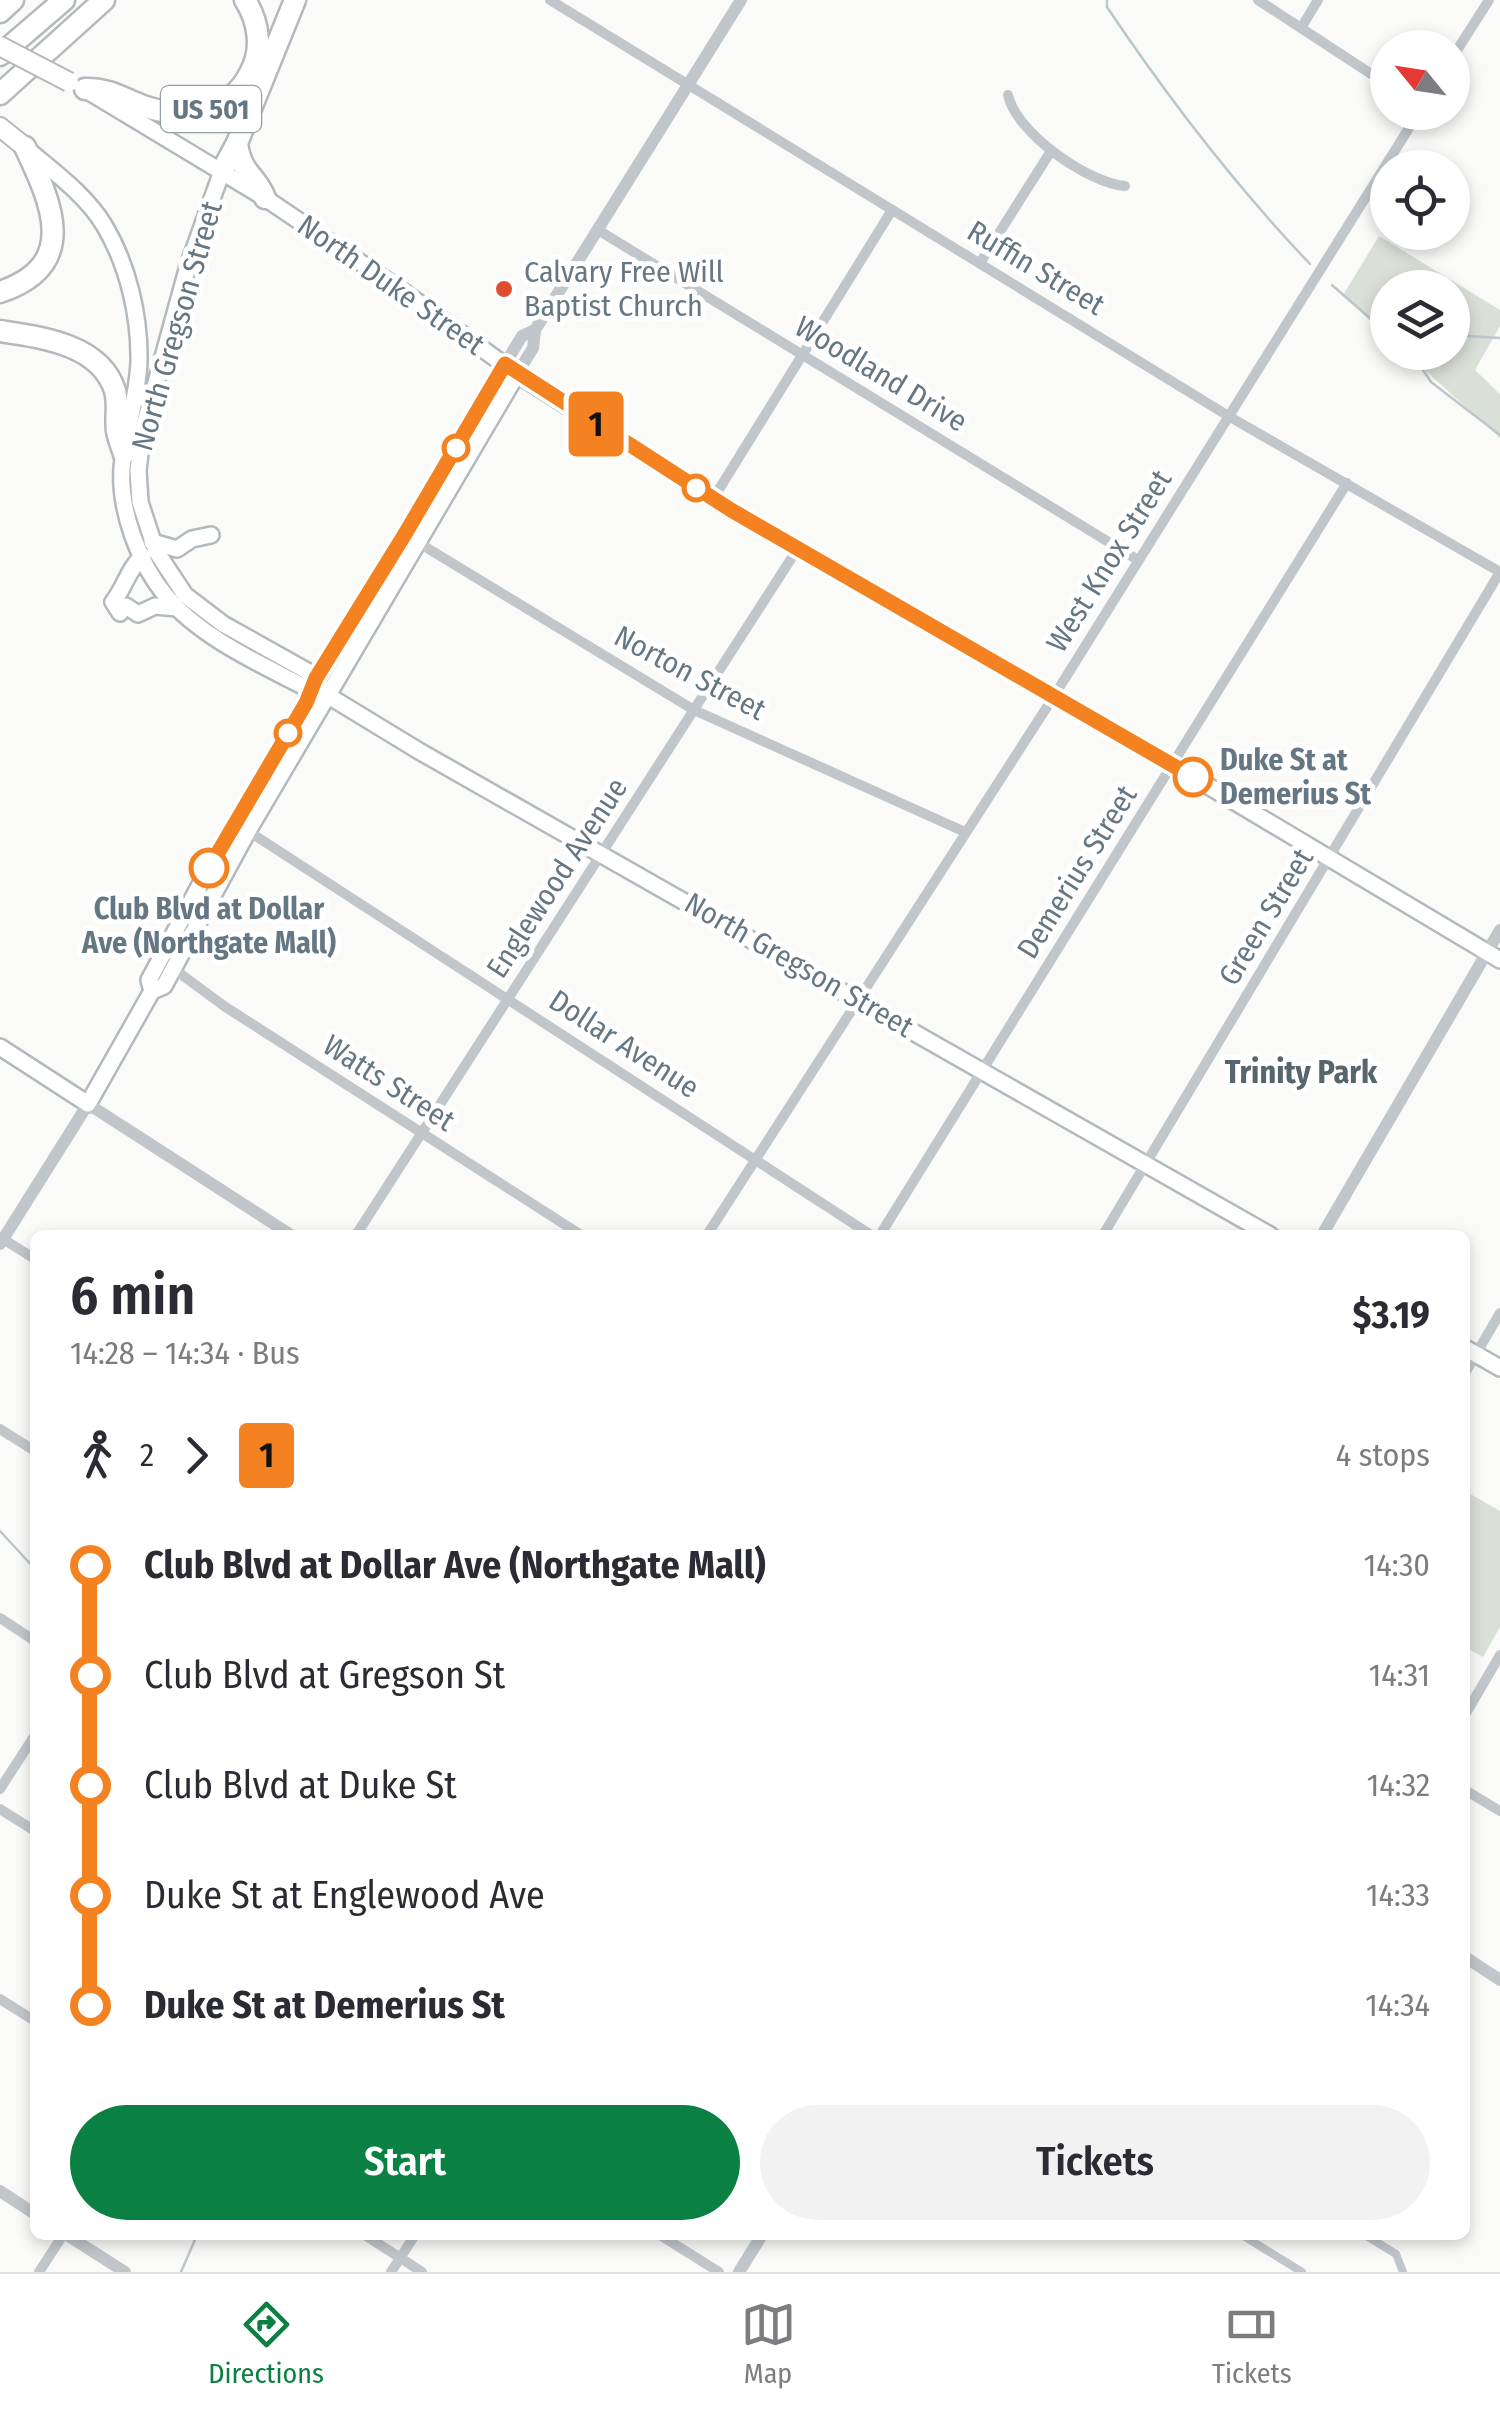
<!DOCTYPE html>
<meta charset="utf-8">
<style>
:root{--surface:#fff;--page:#f2f2f3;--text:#2b2b33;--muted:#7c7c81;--line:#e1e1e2;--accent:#0b8043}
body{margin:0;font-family:"Fira Sans Condensed",sans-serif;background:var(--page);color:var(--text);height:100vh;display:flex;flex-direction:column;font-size:38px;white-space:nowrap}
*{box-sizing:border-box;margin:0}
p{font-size:32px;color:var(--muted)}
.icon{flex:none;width:55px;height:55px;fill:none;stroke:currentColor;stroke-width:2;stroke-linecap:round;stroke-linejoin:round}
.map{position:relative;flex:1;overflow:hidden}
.sheet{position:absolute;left:30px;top:1230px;width:1440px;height:1010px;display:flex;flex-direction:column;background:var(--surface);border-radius:15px;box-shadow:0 5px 15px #0003}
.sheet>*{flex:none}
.badge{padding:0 20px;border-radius:8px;font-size:35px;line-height:65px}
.needle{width:65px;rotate:300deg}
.buttons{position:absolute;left:1370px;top:30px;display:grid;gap:20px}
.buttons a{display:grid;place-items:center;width:100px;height:100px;border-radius:50%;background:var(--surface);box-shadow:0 5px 15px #0003;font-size:50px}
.map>.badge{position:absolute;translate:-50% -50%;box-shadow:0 0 0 5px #fff}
.legs{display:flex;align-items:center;gap:15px;height:110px;padding:0 40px;font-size:32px}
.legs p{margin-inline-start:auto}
.overview{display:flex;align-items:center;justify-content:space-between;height:170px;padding:0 40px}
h1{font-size:55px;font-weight:600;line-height:75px}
.button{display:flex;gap:20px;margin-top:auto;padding:20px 40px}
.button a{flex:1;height:115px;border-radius:60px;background:var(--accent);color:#fff;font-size:40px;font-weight:600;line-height:115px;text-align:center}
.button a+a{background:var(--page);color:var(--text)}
ul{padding:0 40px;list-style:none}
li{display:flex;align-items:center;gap:35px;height:110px;font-size:38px}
li i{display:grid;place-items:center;width:15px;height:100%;margin:0 12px;background:currentColor}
li i::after{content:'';width:25px;height:25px;margin:-12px;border:8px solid;border-radius:50%;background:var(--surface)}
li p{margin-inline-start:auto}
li:first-child i{background:linear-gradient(#0000 50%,currentColor 0)}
li:last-child i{background:linear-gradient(currentColor 50%,#0000 0)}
.tabs{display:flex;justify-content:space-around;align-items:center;height:140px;border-top:2px solid var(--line);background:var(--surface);font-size:28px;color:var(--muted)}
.tabs a{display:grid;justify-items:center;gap:5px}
.tabs .selected{color:var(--accent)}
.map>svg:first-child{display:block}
.green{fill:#dadfd7}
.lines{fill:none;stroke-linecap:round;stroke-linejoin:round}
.stream{stroke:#bbc7cb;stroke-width:2.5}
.secondary-casing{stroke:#b3babe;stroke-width:20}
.trunk-casing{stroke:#b4b9bd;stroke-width:22}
.motorway-casing{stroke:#b4b9bd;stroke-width:25}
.pedestrian{stroke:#c1c6ca;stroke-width:8}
.minor{stroke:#c1c6ca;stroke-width:10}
.tertiary{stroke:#c1c6ca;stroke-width:12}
.secondary{stroke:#fff;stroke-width:15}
.trunk{stroke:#fff;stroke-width:18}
.motorway{stroke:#fff;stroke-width:20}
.trunk-bridge-casing{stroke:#b4b9bd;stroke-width:22;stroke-linecap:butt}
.trunk-bridge{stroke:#fff;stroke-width:18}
.line-1-casing{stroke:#fff;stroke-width:22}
.line-1{stroke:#f58220;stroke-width:15}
.poi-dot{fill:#e04e32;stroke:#fff;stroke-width:4}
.stop-1-dot{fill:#fff;stroke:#f58220;stroke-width:5}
.labels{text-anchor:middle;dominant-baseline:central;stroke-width:10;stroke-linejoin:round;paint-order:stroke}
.shield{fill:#fff;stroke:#93a0a8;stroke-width:2.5}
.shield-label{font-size:28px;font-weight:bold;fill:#657782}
.street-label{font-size:30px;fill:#657782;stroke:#fff}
.poi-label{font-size:30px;fill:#657782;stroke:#fff;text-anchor:start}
.stop-label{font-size:30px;font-weight:bold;fill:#657782;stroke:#fff;text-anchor:start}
.neighbourhood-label{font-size:32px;font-weight:bold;fill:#57656d;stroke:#fff}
</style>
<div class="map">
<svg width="1500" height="2272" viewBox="0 0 1500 2272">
<rect width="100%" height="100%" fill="#fafaf8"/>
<g class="green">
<path d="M1379,236L1500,310V326L1475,370L1500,394V438L1406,353L1452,352V288H1388L1387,336L1343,295Z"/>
<path d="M1465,1491L1500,1511V1627L1483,1657L1465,1647Z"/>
</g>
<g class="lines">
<g class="stream">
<path d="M1107,0V7C1168,98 1234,184 1310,264"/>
<path d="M1332,285L1388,334"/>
<path d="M1452,335L1500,338"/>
<path d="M1406,352L1419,364L1431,382L1500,435"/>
<path d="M0,1531L35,1569"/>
<path d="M181,2272L197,2235"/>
</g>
<g class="secondary-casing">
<g id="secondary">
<path d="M86,90L265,198L404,292L517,374L731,510L1173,765L1500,960"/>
<path d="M28,150C54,172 86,195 104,225C128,265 140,316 139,363C137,399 125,433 122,468C119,510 139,564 166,596C202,639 263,665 312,691L327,695L419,751L1270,1235"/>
<path d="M222,171L188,266L143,430L138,470L140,502L156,551L185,595L223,624L307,671L320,683"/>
<path d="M152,542L177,549L192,539L211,535"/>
<path d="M126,606L138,614L155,606L177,608"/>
<path d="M120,613L113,602C125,587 129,567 143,556"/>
<path d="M152,991L149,980L209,868L305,703L316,678L405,535L505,364"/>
<path d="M0,1047L88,1104L152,991L164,986L248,831L517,374"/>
<path d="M1465,1348L1500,1368"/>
</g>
</g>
<g class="trunk-casing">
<path id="trunk" d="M0,127L25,147"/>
</g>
<g class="motorway-casing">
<g id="motorway">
<path d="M0,12L13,0"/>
<path d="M0,55L64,0"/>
<path d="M85,89C108,88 122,98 143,106C184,120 229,115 250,73C263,50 259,22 245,0"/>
<path d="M0,94L104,0"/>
<path d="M237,143C241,175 256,174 265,198"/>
<path d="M222,171L237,143L295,0"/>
<path d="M0,292C81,265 51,202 25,147"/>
<path d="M0,331C40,337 101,344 115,391C119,405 115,417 117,431C118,438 122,447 124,454"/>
</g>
</g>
<g class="pedestrian">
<path d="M1242,2235L1302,2272"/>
<path d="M1365,2235L1396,2254L1403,2272"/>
</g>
<g class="minor">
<path d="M550,0L1230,417L1500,572"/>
<path d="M1258,0L1388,85"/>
<path d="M1301,28L1318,0"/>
<path d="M1452,58L1489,0"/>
<path d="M1008,95C1016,133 1088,183 1125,186"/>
<path d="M598,230L1138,560"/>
<path d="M980,263L1051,151"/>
<path d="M713,499L892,210"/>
<path d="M414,540L694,710L965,832"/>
<path d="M248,831L871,1235"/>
<path d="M174,969L224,1006L581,1235"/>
<path d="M356,1235L798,548"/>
<path d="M707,1235L1054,696L1419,112"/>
<path d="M880,1235L1347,483"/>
<path d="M1103,1235L1500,572"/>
<path d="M0,1237L35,1259"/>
<path d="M1465,1373L1500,1313"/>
<path d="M0,1429L35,1451"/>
<path d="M0,1618L35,1641"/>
<path d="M1465,1715L1500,1655"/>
<path d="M0,1789L35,1735"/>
<path d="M1465,1790L1500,1811"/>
<path d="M0,1809L35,1831"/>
<path d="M0,1999L35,2021"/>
<path d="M365,2235L422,2272"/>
<path d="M660,2235L719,2272"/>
<path d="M39,2272L63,2235"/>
<path d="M391,2272L415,2235"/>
</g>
<g class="tertiary">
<path d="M505,364L522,336L535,330"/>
<path d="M517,374L533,348L535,330L741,0"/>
<path d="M1322,1235L1500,930"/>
<path d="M0,1244L88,1104L291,1235"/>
<path d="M1465,1957L1500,1980"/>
<path d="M0,2191L35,2214"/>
<path d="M67,2235L125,2272"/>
<path d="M739,2272L762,2235"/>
</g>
<use href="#secondary" class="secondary"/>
<use href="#trunk" class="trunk"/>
<use href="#motorway" class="motorway"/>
<g class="trunk-bridge-casing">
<path id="trunk-bridge" d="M0,46L69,82"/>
</g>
<use href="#trunk-bridge" class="trunk-bridge"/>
</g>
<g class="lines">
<g class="line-1-casing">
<path id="line-1" d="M209,868L306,703L316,678L405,534L505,364L731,510L1193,777"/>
</g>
<use href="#line-1" class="line-1"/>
</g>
<circle class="poi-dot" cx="504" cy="289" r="10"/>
<g class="stop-1-dot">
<circle cx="456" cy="448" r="12"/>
<circle cx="696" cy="488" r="12"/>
<circle cx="288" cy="733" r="12"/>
<circle cx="1193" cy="777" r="18"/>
<circle cx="209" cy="868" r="18"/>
</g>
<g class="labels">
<rect class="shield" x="161" y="86" width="100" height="46" rx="8"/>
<g class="shield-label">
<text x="211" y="109">US 501</text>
</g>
<g class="street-label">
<text transform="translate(1036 268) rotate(31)">Ruffin Street</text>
<text transform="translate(391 285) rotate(35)">North Duke Street</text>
<text transform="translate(177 326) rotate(-74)">North Gregson Street</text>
<text transform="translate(881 374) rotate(31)">Woodland Drive</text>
<text transform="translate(1109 561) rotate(-58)">West Knox Street</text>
<text transform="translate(690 673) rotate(28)">Norton Street</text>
<text transform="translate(1077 872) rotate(-58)">Demerius Street</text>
<text transform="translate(557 878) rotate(-57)">Englewood Avenue</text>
<text transform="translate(1266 917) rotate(-59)">Green Street</text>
<text transform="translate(799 965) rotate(30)">North Gregson Street</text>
<text transform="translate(624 1044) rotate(33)">Dollar Avenue</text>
<text transform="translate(389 1083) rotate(33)">Watts Street</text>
</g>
<g class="poi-label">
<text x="524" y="272">Calvary Free Will<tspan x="524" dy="34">Baptist Church</tspan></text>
</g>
<g class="stop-label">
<text x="1220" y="760">Duke St at<tspan x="1220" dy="34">Demerius St</tspan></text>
<text x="209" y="909" text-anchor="middle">Club Blvd at Dollar<tspan x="209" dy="34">Ave (Northgate Mall)</tspan></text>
</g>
<g class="neighbourhood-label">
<text x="1301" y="1072">Trinity Park</text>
</g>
</g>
</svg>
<div class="buttons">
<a><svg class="needle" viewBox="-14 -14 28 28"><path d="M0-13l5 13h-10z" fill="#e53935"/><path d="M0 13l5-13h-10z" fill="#7c7c81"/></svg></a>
<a><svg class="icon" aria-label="locate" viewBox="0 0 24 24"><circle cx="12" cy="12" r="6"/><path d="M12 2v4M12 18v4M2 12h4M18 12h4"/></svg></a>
<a><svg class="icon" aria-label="layers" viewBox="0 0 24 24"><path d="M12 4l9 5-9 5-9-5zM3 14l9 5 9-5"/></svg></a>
</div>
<b class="badge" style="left:596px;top:424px;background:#f58220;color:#111">1</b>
<section class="sheet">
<div class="overview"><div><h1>6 min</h1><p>14:28 – 14:34 · Bus</p></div><b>$3.19</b></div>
<div class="legs"><svg class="icon" aria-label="walk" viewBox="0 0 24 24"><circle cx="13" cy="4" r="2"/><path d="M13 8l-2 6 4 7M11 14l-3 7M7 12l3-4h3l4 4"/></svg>2<svg class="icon" aria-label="forward" viewBox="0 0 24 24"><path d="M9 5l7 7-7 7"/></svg><b class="badge" style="background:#f58220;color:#111">1</b><p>4 stops</p></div>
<ul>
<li><i style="color:#f58220"></i><b>Club Blvd at Dollar Ave (Northgate Mall)</b><p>14:30</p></li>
<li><i style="color:#f58220"></i><span>Club Blvd at Gregson St</span><p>14:31</p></li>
<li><i style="color:#f58220"></i><span>Club Blvd at Duke St</span><p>14:32</p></li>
<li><i style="color:#f58220"></i><span>Duke St at Englewood Ave</span><p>14:33</p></li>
<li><i style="color:#f58220"></i><b>Duke St at Demerius St</b><p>14:34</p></li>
</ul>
<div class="button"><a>Start</a><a>Tickets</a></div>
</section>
</div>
<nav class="tabs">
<a class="selected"><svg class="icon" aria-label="directions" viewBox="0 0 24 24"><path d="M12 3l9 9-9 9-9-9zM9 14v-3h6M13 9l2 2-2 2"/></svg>Directions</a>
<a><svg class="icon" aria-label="map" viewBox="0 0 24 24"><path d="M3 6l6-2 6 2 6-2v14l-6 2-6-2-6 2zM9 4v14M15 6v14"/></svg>Map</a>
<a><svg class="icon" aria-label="tickets" viewBox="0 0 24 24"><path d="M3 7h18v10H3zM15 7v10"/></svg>Tickets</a>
</nav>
